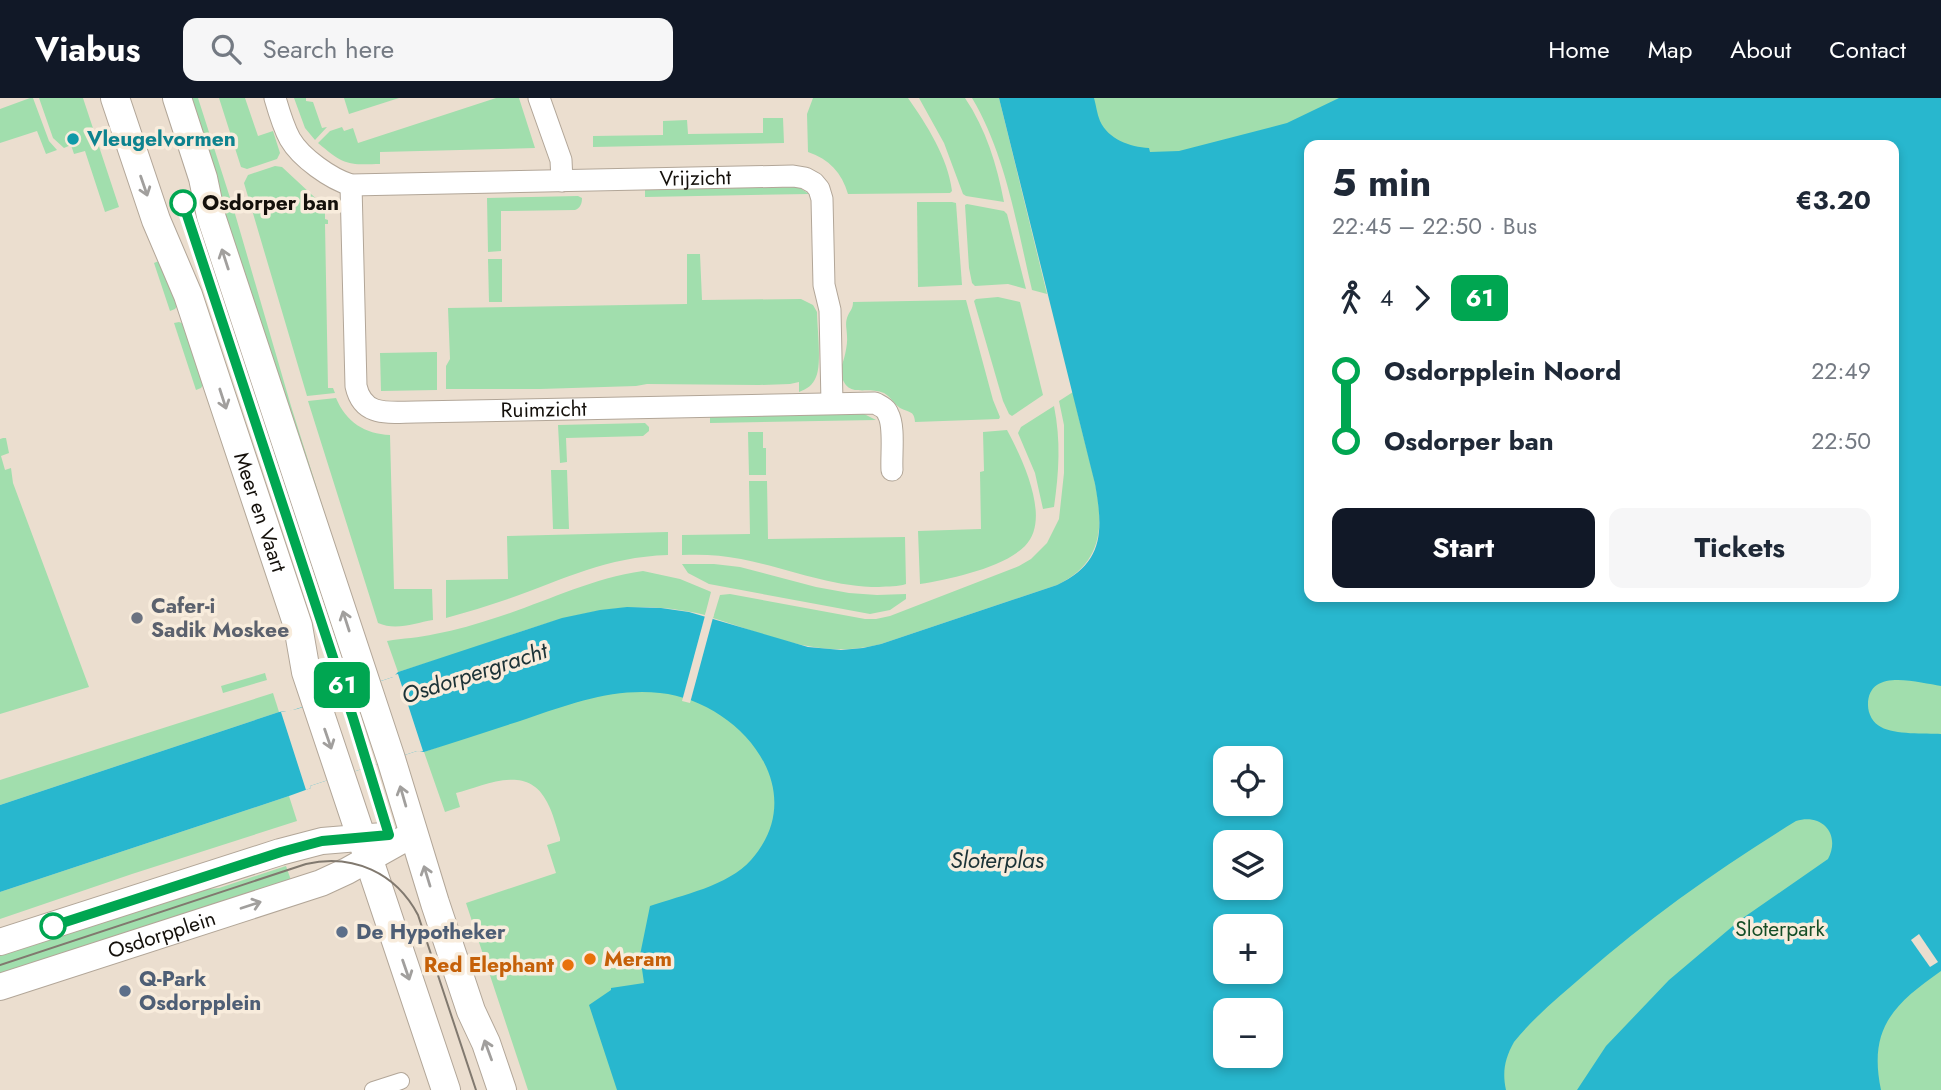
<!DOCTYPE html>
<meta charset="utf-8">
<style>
:root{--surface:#fff;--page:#f6f6f7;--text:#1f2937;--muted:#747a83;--accent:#111827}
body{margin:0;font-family:Jost,sans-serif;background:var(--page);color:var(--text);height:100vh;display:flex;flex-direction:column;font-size:26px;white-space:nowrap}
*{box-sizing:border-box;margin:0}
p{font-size:23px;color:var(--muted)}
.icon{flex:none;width:38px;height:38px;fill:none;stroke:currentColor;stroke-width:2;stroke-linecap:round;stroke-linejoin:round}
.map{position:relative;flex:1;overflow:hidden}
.details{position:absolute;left:1304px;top:42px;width:595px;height:462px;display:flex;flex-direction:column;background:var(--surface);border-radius:14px;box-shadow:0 4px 10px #0003}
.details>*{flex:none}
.badge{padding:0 14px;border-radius:10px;font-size:24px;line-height:46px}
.buttons{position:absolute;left:1213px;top:648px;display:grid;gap:14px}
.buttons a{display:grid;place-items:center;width:70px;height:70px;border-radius:14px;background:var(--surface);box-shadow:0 4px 10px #0003;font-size:35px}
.map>.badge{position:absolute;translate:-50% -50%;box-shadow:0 0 0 4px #fff}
.legs{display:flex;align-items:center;gap:10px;height:77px;padding:0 28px;font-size:23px}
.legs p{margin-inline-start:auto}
.summary{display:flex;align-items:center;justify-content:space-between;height:119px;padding:0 28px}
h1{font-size:38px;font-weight:700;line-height:52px}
.primary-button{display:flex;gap:14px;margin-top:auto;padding:14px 28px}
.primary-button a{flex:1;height:80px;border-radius:14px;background:var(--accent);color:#fff;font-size:28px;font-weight:700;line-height:80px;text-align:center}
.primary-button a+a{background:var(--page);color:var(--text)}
ul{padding:0 28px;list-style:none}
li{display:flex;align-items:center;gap:24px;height:70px;font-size:26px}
li i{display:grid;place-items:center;width:10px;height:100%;margin:0 9px;background:currentColor}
li i::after{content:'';width:18px;height:18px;margin:-9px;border:5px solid;border-radius:50%;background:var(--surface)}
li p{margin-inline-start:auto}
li:first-child i{background:linear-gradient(#0000 50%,currentColor 0)}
li:last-child i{background:linear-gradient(currentColor 50%,#0000 0)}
header{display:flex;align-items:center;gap:42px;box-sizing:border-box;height:98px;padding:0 35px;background:var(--accent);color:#fff}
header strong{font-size:33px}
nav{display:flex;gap:38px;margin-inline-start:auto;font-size:24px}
.search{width:490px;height:63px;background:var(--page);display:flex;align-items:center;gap:18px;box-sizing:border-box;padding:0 24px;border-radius:14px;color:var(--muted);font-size:26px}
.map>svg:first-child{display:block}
.green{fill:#a1dead}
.water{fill:#28b7ce;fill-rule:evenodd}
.pier{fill:#ebdecf}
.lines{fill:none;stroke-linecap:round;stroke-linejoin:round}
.pedestrian-casing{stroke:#b2a698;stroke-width:18}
.minor-casing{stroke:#b2a698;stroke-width:23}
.tertiary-casing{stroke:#b2a698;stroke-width:28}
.secondary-casing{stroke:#b2a698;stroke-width:30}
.pedestrian{stroke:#fff;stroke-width:16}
.minor{stroke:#fff;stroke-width:21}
.tertiary{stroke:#fff;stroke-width:26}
.secondary{stroke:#fff;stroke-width:28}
.tram{stroke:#81796f;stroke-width:2}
.oneway{stroke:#a19f9d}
.line-1-casing{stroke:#fff;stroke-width:16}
.line-1{stroke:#00a651;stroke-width:10}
.culture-dot{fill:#0f9aa8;stroke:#f8ecdc;stroke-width:2.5}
.stop-1-dot{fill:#fff;stroke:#00a651;stroke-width:3.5}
.worship-dot{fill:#6b7280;stroke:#f8ecdc;stroke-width:2.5}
.service-dot{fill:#5c6f8a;stroke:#f8ecdc;stroke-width:2.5}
.food-dot{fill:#e8710a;stroke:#f8ecdc;stroke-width:2.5}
.labels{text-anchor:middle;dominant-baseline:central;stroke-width:7;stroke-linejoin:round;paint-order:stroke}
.culture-label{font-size:21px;font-weight:bold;fill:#0d838f;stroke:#f8ecdc;text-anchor:start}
.street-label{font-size:21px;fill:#14100b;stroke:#f8ecdc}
.stop-label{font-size:21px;font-weight:bold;fill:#14100b;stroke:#f8ecdc;text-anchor:start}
.worship-label{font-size:21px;font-weight:bold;fill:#5b616d;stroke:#f8ecdc;text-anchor:start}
.park-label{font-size:21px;fill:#154e27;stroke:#f8ecdc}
.service-label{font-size:21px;font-weight:bold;fill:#4e5e75;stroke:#f8ecdc;text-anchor:start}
.food-label{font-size:21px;font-weight:bold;fill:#c56008;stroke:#f8ecdc;text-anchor:start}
.water-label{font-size:23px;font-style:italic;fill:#1b3236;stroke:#f8ecdc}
</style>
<header>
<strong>Viabus</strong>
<div class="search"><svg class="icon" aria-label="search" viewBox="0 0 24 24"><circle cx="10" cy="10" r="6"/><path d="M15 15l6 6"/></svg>Search here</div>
<nav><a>Home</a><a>Map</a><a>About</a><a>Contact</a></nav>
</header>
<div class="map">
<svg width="1941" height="992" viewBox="0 0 1941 992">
<rect width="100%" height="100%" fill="#ebdecf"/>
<g class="green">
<path d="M30,0H33L49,43L57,52L46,56L37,33L0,45V11Z"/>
<path d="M39,0H83L119,109L105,114L85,53L74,56L71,47L64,50L53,40Z"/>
<path d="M190,0H198L233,109L291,308L369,556L251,219Z"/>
<path d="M219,0H245L258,38L273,33L280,55L277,61L247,71L241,69Z"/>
<path d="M294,0H306V3L313,4L322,30L327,29L315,42L305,30Z"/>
<path d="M344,0H399L349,16Z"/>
<path d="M496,0H519L535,50L380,54V66C347,67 344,67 318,45L330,33L342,29L344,33L353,30L358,45Z"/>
<path d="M813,0H908C927,27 948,60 952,93L950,95L848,96C842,75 829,61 808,54L807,16Z"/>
<path d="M919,0H965C986,31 997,67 1004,104L966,98L963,96L944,45Z"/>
<path d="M972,0H999L1047,196L1032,192C1017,129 1006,57 972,0Z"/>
<path d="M1042,0H1390L1102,158Z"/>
<path d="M763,20H783L784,45L593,49V38L663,37V23L687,22L688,36L763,35Z"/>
<path d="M275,68L282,69L325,109V121L328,122V126H325L328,290H333L335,295L307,298L244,85L248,77Z"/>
<path d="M795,89L800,90L809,96L645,99V92Z"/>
<path d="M578,98L582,100C582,106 580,110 575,112L501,113V153L488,154L487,100Z"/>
<path d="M952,104L956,105L962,187L918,189L917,104Z"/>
<path d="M967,106L1004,113L1007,116L1026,191L1008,186L975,188L972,185L969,170L965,107Z"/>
<path d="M687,156H700L702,202L801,201L813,207L817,214C817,229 822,266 816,279C813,287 807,291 799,294V284L790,286L759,287L647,286L636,288L540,291H446V268L450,261L448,210L687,206Z"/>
<path d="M166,160L182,202L175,211L170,213L154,165Z"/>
<path d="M488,161H502V204H489Z"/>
<path d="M998,199L1020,204L1043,297L1012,318L1009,316L1003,303L974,203L976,201Z"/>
<path d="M966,202L993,302L1000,319L999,321L915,324C914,312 909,315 900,310C894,306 891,299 884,295C863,287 846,303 840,272C844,263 848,247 847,238C847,232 845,226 847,220C849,213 853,212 853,204Z"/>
<path d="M179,224L190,228L208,279L201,290L196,292L174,225Z"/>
<path d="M437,254V292L381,293L380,255Z"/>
<path d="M1073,294C1078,318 1084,341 1090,364C1102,412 1112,461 1057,487L881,546C819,562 772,538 713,520L720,497L730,496L865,521H876L890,518L1019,468L1031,461L1047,445L1059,421L1064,375V327L1059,303Z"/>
<path d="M336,300C346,324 365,336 390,337L394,491H432L433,522C415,525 396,533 378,525L308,303Z"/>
<path d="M1054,308C1061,343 1059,374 1054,409L1043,411L1035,375L1018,335L1021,329Z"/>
<path d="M864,316L876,322L710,325V319Z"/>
<path d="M645,325L649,329V333L643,338L566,340L567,364L560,365L558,327Z"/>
<path d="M1007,332C1022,360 1052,421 1025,448C1003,470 950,481 920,486L918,433L981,431L980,374L984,373L983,334Z"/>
<path d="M748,334H763V350H766V377H749Z"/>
<path d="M3,340H6L9,355L1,358L5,372L11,370L13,385L89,589L0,616V341Z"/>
<path d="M551,372H567L569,431H553Z"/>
<path d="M749,383H767L768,441L905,439L906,486C898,489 888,488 879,489C831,489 788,470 741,461C722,457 702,456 682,457V437L750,436Z"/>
<path d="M668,434V457C606,459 565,481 508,501C488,508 467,514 446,520V482L508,481L507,438Z"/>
<path d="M682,466H714L740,469L816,489L849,495L877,497L906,496V501L890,512L870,516L709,486L688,475Z"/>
<path d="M643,473L680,481L709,493L711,494L705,517C630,499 576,515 505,539C470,551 434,563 398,574L387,543C403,540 419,540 435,536C456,532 477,526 498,519C548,503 589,481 643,473Z"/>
<path d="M1941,500V992H1310Z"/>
<path d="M265,575L267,582L223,595L221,588Z"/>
<path d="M633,580L711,591L813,703L698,992H528L466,805L556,775L547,747L560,743V740C556,728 553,715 547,704C527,664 483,689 456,695L460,709L445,714L424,654Z"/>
<path d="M273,595L279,614L0,707V682Z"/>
<path d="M289,698L297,723L132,776L0,821V794Z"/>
<path d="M286,768L292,785L0,881V852L202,792L219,790Z"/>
</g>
<path class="water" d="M999,0H1094C1096,7 1097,16 1100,23C1108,41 1130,49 1149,50L1150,54L1179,53L1287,25L1339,0H1941V588C1919,585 1868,569 1868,607C1868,616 1873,625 1881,629C1895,637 1925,635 1941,636V873C1894,906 1868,930 1881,992H1577L1606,948L1669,882L1740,822L1828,761C1841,736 1822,715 1796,723C1721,769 1650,819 1584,877C1560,898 1534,919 1514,944C1505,960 1502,974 1506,992H617L589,907L611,892V890L644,885L640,857L650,808C682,797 728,788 751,762C814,691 738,603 660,595C613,590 570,606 526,621C492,632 458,643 424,654L417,653L313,687L310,688L311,690L289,698L0,794V707L279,614L286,613L287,614L393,579L398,574L562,520L600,512L627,509L661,510L689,514L808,549L841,552L863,550L881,546L1057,487C1105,465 1103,431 1095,386ZM1309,47H1894V499H1309ZM1225,660H1270V705H1225ZM1225,744H1270V789H1225ZM1225,828H1270V873H1225ZM1225,912H1270V957H1225Z"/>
<g class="pier">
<path d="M706,514L714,516L690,605L682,603Z"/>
<path d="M398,576L423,653L419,654L417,653L313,687L310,688L311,690L306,692L281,614L297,611L393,579V577Z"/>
<path d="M1919,836L1938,864L1930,869L1911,842Z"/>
</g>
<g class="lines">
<g class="pedestrian-casing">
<path id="pedestrian" d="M373,992L401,983"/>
</g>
<g class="minor-casing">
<g id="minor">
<path id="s1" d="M275,0C279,14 283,28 290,41C301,60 331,81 351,87L793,78L805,80L814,85L819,91L822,101L824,187L830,212L832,305"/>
<path d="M539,0L561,62L562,83"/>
<path id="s2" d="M351,87L356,288C363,320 390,314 416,314L875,305C880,308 886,310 888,316C895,328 891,357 892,372"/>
</g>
</g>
<g class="tertiary-casing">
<g id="tertiary">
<path d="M0,844L280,754L322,743L383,738"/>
<path id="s3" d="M0,889L321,785L347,773L413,736"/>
</g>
</g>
<g class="secondary-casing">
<g id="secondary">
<path id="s4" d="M115,0L156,122L188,197L219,291L298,528L306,574L446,992"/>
<path d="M177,0L203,80L211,118L391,661L435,805L471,913L486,945L502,992"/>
</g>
</g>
<use href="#pedestrian" class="pedestrian"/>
<use href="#minor" class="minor"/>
<use href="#tertiary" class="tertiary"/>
<use href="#secondary" class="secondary"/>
<path class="tram" d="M0,867L306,766C353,755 396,775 418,817L476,992"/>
</g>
<defs><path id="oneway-shaft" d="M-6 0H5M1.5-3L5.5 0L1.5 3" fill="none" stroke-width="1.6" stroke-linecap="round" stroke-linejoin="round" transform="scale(1.75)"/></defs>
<g class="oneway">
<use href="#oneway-shaft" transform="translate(144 88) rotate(71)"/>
<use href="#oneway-shaft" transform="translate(225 161) rotate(-108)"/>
<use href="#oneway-shaft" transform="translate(223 301) rotate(72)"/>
<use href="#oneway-shaft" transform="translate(346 523) rotate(-108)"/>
<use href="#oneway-shaft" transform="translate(328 641) rotate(71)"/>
<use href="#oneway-shaft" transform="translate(403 698) rotate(-106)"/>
<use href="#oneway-shaft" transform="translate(427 778) rotate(-107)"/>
<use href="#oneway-shaft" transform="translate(251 807) rotate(-18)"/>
<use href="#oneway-shaft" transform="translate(406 872) rotate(71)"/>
<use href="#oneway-shaft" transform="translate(488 952) rotate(-110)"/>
</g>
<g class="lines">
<g class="line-1-casing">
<path id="line-1" d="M53,828L281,754L322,743L389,737L353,620L183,105"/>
</g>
<use href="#line-1" class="line-1"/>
</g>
<circle class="culture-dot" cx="73" cy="41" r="7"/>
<g class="stop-1-dot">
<circle cx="183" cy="105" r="12"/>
<circle cx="53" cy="828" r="12"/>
</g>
<circle class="worship-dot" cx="137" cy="520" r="7"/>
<g class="service-dot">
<circle cx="342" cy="834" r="7"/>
<circle cx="125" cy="893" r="7"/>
</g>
<g class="food-dot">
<circle cx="590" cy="861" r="7"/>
<circle cx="568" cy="867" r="7"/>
</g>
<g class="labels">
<g class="culture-label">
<text x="87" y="41">Vleugelvormen</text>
</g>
<g class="street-label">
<text stroke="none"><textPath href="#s1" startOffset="466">Vrijzicht</textPath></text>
<text stroke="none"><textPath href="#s2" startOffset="402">Ruimzicht</textPath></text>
<text stroke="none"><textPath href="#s4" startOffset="439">Meer en Vaart</textPath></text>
<text stroke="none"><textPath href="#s3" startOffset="170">Osdorpplein</textPath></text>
</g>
<g class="stop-label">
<text x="202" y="105">Osdorper ban</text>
</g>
<g class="worship-label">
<text x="151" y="508">Cafer-i<tspan x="151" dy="24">Sadik Moskee</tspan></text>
</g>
<g class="park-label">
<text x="1780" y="831">Sloterpark</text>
</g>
<g class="service-label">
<text x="356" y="834">De Hypotheker</text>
<text x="139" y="881">Q-Park<tspan x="139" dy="24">Osdorpplein</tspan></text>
</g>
<g class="food-label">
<text x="604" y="861">Meram</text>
<text x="554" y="867" text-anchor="end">Red Elephant</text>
</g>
<g class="water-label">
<text transform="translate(474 575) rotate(-18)">Osdorpergracht</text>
<text x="997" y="762">Sloterplas</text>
</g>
</g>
</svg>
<div class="buttons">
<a><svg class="icon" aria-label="locate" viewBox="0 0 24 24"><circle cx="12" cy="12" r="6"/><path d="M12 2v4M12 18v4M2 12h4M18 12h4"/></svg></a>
<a><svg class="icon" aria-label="layers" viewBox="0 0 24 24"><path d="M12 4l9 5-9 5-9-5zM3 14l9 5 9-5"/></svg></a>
<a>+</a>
<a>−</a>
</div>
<b class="badge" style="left:342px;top:587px;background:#00a651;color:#fff">61</b>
<section class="details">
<div class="summary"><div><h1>5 min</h1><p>22:45 – 22:50 · Bus</p></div><b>€3.20</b></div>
<div class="legs"><svg class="icon" aria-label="walk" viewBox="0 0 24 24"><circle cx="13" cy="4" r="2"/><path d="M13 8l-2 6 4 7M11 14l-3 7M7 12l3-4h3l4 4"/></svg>4<svg class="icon" aria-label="forward" viewBox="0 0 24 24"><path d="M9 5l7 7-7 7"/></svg><b class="badge" style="background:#00a651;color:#fff">61</b></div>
<ul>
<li><i style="color:#00a651"></i><b>Osdorpplein Noord</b><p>22:49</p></li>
<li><i style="color:#00a651"></i><b>Osdorper ban</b><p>22:50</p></li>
</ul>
<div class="primary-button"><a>Start</a><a>Tickets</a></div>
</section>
</div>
